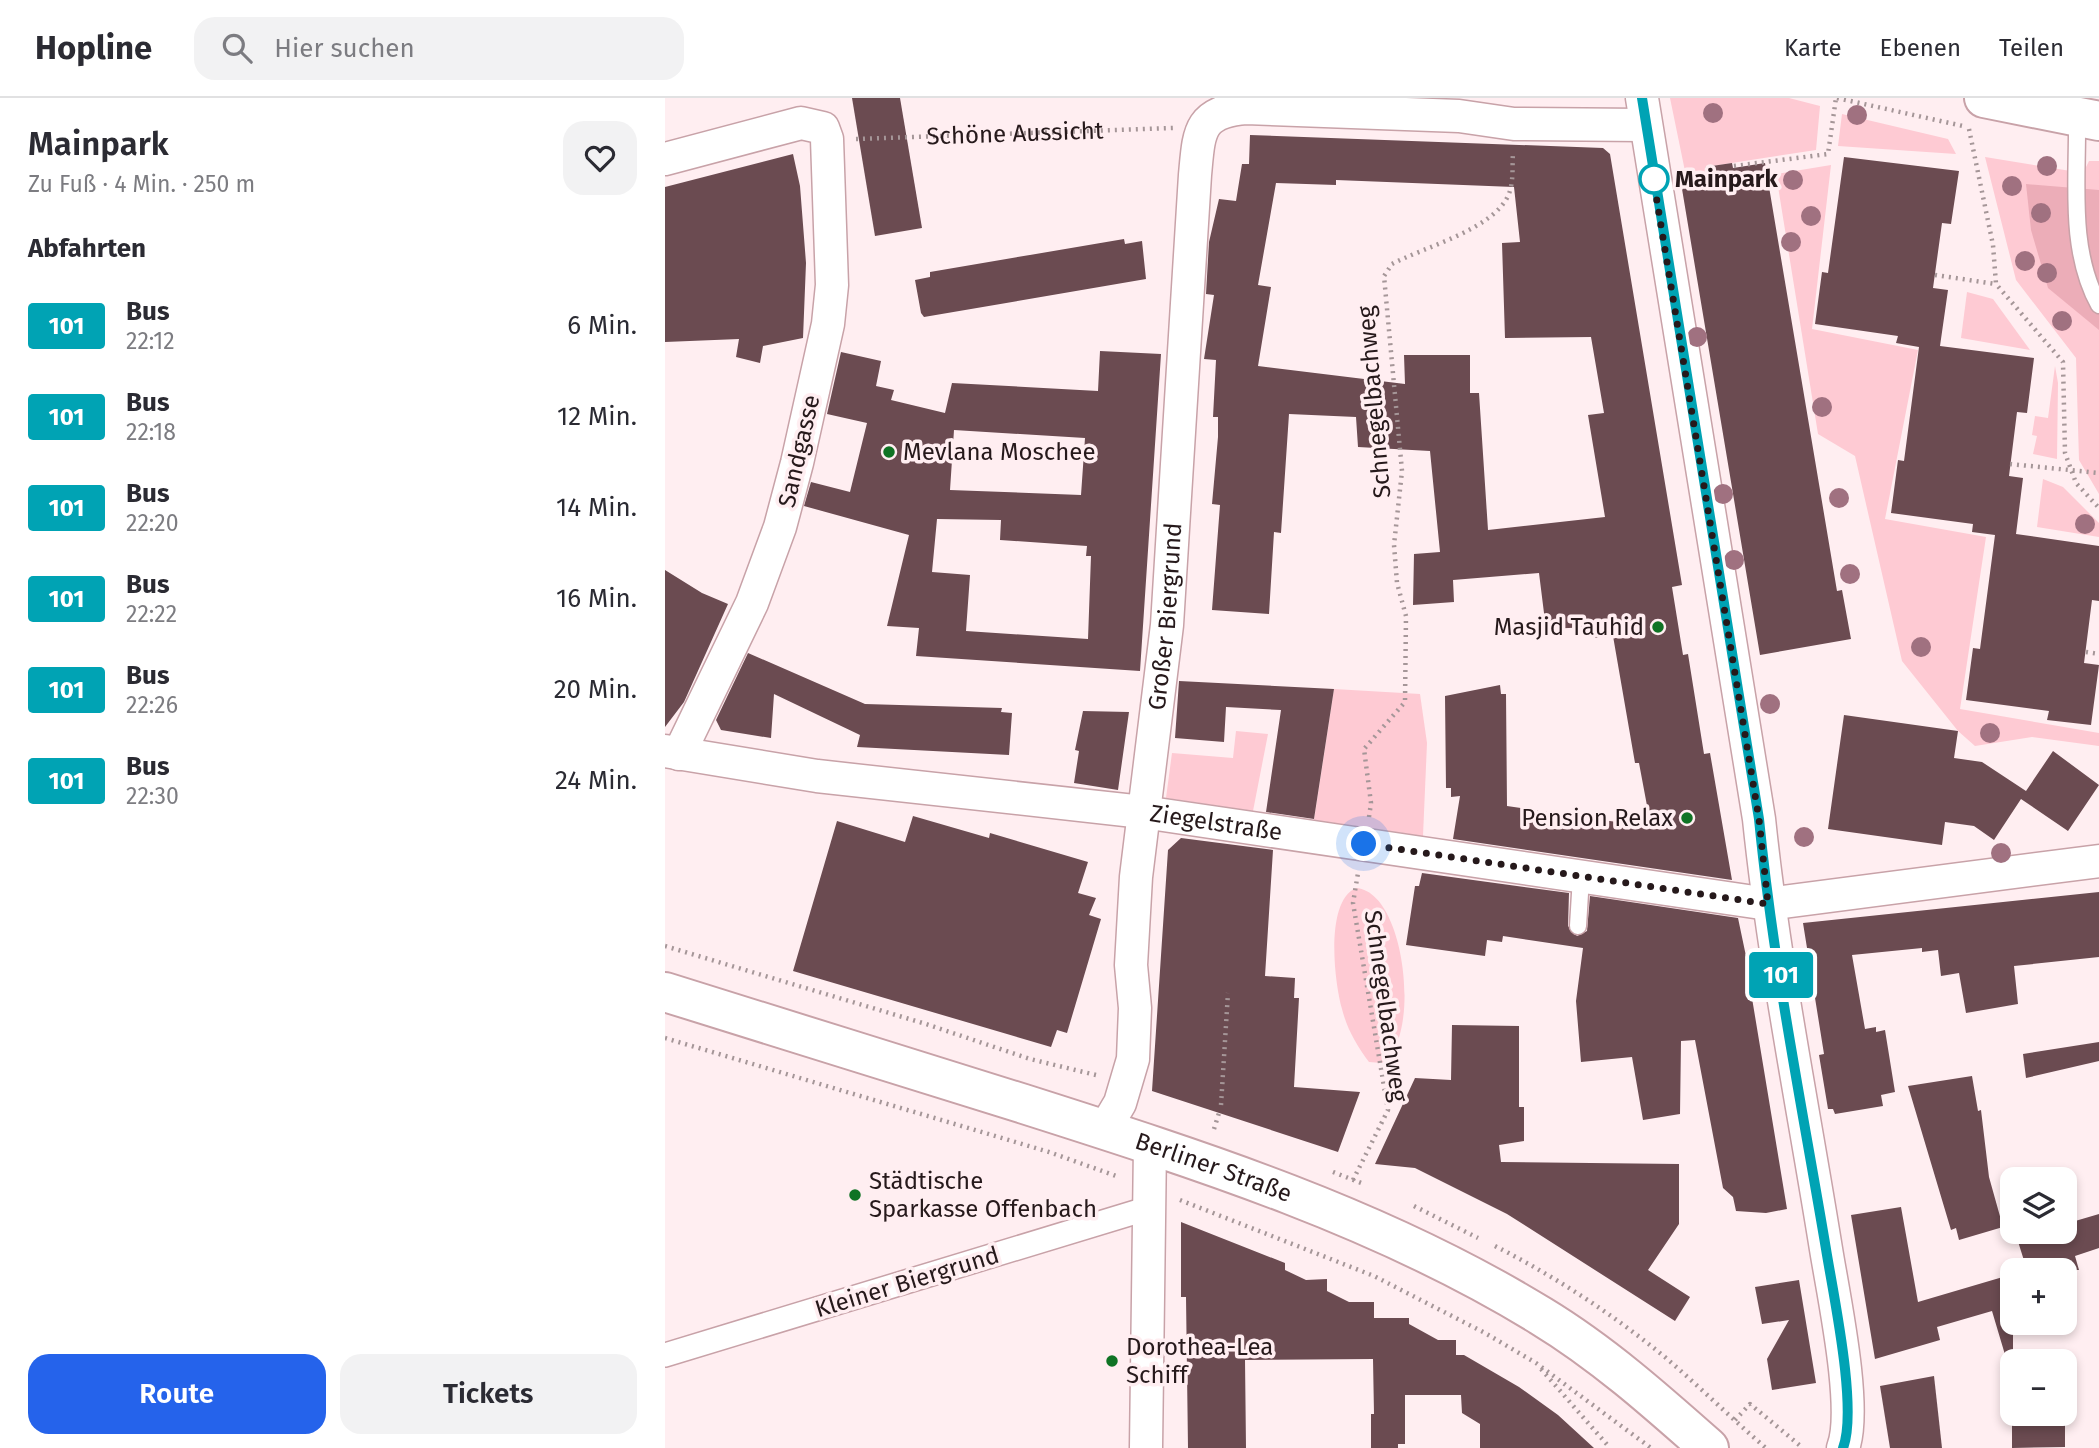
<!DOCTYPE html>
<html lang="de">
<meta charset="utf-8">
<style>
:root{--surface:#fff;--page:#f2f2f3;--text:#2b2b33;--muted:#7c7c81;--line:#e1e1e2;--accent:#2563eb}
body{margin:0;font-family:"Fira Sans",sans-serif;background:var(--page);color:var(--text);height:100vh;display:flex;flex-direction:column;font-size:26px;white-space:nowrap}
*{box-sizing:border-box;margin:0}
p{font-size:23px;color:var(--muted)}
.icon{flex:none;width:38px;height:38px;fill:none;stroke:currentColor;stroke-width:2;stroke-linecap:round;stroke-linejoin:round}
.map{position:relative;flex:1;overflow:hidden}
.drawer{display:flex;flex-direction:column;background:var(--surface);width:665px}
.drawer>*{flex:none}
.badge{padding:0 14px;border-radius:5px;font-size:24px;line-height:46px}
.tools{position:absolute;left:1335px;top:1069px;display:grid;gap:14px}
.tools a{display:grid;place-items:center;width:77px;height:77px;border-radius:14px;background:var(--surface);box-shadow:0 4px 10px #0003;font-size:35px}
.you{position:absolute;width:35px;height:35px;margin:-18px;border:5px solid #fff;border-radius:50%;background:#1a73e8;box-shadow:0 0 0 10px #1a73e833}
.map>.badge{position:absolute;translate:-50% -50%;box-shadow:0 0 0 4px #fff}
h2{padding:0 28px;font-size:26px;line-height:63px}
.round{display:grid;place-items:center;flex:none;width:74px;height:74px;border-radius:21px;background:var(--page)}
.head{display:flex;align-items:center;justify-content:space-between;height:119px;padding:0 28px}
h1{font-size:33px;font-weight:600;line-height:52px}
.button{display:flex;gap:14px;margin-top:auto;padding:14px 28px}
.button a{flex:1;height:80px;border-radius:21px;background:var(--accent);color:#fff;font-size:28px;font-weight:600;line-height:80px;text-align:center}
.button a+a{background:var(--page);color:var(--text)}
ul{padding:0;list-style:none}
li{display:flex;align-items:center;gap:21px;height:91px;padding:0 28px}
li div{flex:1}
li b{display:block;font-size:26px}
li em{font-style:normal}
li .badge{min-width:77px;font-weight:700;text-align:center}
header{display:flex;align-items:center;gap:42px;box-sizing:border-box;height:98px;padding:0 35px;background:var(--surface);border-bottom:2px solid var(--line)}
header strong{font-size:33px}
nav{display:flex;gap:38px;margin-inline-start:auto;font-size:24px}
.search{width:490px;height:63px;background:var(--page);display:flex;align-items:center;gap:18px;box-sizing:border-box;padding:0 24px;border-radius:21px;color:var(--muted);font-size:26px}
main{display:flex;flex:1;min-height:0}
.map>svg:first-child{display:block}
.green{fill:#fecad3}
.forest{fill:#ecadb8}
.building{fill:#6b4b51;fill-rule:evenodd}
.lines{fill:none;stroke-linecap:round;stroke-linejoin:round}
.service-casing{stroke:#c8a2a8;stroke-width:19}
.pedestrian-casing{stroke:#c8a2a8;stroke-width:26}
.minor-casing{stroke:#c8a2a8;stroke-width:35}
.secondary-casing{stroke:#c8a2a8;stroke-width:42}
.primary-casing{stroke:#c8a2a8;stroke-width:42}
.path{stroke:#a59698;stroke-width:4.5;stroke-dasharray:2 5;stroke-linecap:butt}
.service{stroke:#fff;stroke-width:16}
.pedestrian{stroke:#fff;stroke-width:23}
.minor{stroke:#fff;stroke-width:32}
.secondary{stroke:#fff;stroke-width:38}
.primary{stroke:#fff;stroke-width:38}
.tree{fill:#a07180}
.line-casing{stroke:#fff;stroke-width:16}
.line{stroke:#00a3b4;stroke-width:10}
.walk{stroke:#26191b;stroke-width:7;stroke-dasharray:0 12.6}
.stop-dot{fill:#fff;stroke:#00a3b4;stroke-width:3.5}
.poi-dot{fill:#0f7324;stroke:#ffeef1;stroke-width:2.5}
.labels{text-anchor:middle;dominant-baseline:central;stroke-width:7;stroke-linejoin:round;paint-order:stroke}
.street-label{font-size:24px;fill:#26191b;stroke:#ffeef1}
.stop-label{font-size:24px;font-weight:bold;fill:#26191b;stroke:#ffeef1;text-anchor:start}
.poi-label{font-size:24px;fill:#26191b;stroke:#ffeef1;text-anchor:start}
</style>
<header>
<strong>Hopline</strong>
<div class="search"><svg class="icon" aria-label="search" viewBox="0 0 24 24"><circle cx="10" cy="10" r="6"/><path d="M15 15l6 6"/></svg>Hier suchen</div>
<nav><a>Karte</a><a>Ebenen</a><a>Teilen</a></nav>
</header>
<main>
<section class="drawer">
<div class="head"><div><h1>Mainpark</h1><p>Zu Fuß · 4 Min. · 250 m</p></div><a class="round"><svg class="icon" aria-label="heart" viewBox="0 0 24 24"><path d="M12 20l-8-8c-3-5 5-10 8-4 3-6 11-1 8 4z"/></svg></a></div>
<h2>Abfahrten</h2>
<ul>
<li><span class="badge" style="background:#00a3b4;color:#fff">101</span><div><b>Bus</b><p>22:12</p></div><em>6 Min.</em></li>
<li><span class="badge" style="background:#00a3b4;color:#fff">101</span><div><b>Bus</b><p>22:18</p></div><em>12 Min.</em></li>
<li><span class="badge" style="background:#00a3b4;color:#fff">101</span><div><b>Bus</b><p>22:20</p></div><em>14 Min.</em></li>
<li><span class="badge" style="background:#00a3b4;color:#fff">101</span><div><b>Bus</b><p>22:22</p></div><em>16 Min.</em></li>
<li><span class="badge" style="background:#00a3b4;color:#fff">101</span><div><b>Bus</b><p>22:26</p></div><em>20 Min.</em></li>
<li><span class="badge" style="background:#00a3b4;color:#fff">101</span><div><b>Bus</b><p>22:30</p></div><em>24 Min.</em></li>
</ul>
<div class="button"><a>Route</a><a>Tickets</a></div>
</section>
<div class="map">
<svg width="1434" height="1350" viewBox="0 0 1434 1350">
<rect width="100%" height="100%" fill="#ffeef1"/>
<g class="green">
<path d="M1005,0H1124L1155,8L1151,52L1041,69V75L1021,78Z"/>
<path d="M1177,16L1283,41L1291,56L1173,48Z"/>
<path d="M1320,59L1418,75L1424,63H1434V396L1414,362L1411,260L1351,182Z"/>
<path d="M1166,67L1147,231L1253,252L1220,421L1321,439L1295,611L1434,635V648L1367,639L1310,648L1293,633L1237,563L1190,358L1153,336L1111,76Z"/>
<path d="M1302,194L1328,201L1365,252L1296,240Z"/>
<path d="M1390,268L1393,285L1392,361L1368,356L1372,338L1367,337L1370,318L1383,320Z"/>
<path d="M1378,381L1398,389L1434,425V439L1372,429Z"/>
<path d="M669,591L755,596L762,645L758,738L649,722Z"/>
<path d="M571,633L603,636L588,713L501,700L507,655L568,660Z"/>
<path d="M691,790C741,793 757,941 717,965L704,964C692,948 682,931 677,911C669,883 660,803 691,790Z"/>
</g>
<path class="forest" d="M1361,86L1434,92V232L1383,190L1366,132Z"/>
<g class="building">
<path d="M187,0H235L257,130L210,138Z"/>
<path d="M585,37L938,50L945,56L1017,487L1007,489L1018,557L1023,556L1039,656L1045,655L1067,782L788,741L795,698L786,699V690H781L780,598L835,587L836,596H841L842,708L986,729L974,665H970L948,538L927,540L926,529L881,531L874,475L788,482L789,504L748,507L749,456L775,454L765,353L693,349L691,319L624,316L616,435L609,434L604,516L547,512L555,407L547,406L553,339V319H548L551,262L539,261L549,197L541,196L544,144L554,101L571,103L577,66H584ZM671,82L849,89L855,144L837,145L840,240L926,239L939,315L923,317L940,419L823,432L814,295H805V257H739L740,286L593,268L606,189L593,187L611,85L671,87Z"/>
<path d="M128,56L135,88L141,165L138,240L98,248L95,265L71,259L74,241L0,244V89Z"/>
<path d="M1179,59L1294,73L1286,126L1277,125L1268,190L1283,192L1275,248L1369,260L1362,315L1352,314L1344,378L1358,380L1351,436L1434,448V503L1427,502L1419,565L1434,567L1426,627L1382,622L1384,613L1301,602L1308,550L1315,551L1330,437L1307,434L1308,426L1226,415L1233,362L1239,363L1254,249L1231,245L1233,238L1150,226L1157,174L1163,175Z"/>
<path d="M1067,65L1068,70L1100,65L1172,493L1177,492L1186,541L1095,557L1015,79L1041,75L1040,69Z"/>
<path d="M459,141L460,146L477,143L481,181L259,219L256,215L250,182L265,179V174Z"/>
<path d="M435,253L496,256L475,573L251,558L254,530L222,528L244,437L139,408L146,384L185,394L202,325L162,316L176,254L216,263L211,288L229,292L226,302L280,315L287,285L433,293ZM289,332L420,340L416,397L285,392ZM272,421L336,422L335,442L422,448L421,458H426L423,541L301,533L305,477L267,474Z"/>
<path d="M0,472L37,495L63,506L19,604L0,629Z"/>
<path d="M83,555L200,606L337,610L336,614L347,615L344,657L192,649L195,637L109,596L106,640L56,632L51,622Z"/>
<path d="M514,583L669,591L649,721L601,714L616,612L561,609L559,644L510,640Z"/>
<path d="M418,613L464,614L453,692L409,685L414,653L410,652Z"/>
<path d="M1179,617L1293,633L1289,660L1317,664L1361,693L1388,653L1434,687L1403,733L1356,701L1329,742L1309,728L1280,724L1277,747L1163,731Z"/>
<path d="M248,718L324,740L325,735L423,764L413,795L431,800L424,817L436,821L402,935L392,932L386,949L128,873L172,723L240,744Z"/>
<path d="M516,740L608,752L600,878L630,880L629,900H634L629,989L695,994L673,1054L487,993L503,752Z"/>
<path d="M757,775L904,795L903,828L912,838L922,833L925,798L1073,820L1086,882H1084L1122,1111L1101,1115L1071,1113L1068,1099L1058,1090L1030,942L1016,943L1015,1016L978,1022L967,959L916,964L911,903L918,850L838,838L837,844L822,842L820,858L741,847L750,788H754Z"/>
<path d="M1434,794V859L1349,868L1353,906L1301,915L1294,875L1276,878L1273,852L1257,854V850L1187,857L1200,931L1211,929V934L1220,932L1230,994L1216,997L1218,1008L1170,1016L1168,1011H1163L1154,957L1159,956L1138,825Z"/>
<path d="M787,927L854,928V1009H859V1043L834,1047L836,1064L1014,1066V1126L983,1172L1025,1199L1010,1223L842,1116L750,1070L710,1066L750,980L786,982Z"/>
<path d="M1434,944V963L1361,980L1358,956Z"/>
<path d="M1307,978L1313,1013L1316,1012L1324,1079L1338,1129L1294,1142L1291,1130L1286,1132L1243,988Z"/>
<path d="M1236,1109L1253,1204L1348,1176V1259L1341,1260L1327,1213L1272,1229L1275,1242L1210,1261L1186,1117Z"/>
<path d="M1434,1116V1150L1410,1158L1414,1172H1362L1350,1134H1400V1126Z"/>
<path d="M516,1124L620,1165V1172L641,1182L662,1181V1193L684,1204H709V1220H744V1226L773,1242H791V1257H799L854,1289L893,1317L929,1350H815V1326L797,1315L796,1297H740V1346H733V1350H706V1316H709L708,1261L580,1262L581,1350H523L521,1199H516Z"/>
<path d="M1134,1182L1151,1285L1107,1292L1102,1261L1124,1222L1097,1226L1090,1189Z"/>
<path d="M1269,1278L1277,1350H1225L1215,1288Z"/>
<path d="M1347,1316H1400V1349L1347,1350Z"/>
</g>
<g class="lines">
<g class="service-casing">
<g id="service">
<path d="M1412,20C1413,81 1403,151 1434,207"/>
<path d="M913,828L916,779"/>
</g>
</g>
<g class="pedestrian-casing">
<path id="pedestrian" d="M0,1257L484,1110"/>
</g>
<g class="minor-casing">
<g id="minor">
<path d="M977,0L1094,721C1109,865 1138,1008 1161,1151C1168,1195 1193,1311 1178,1350"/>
<path d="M0,61L136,25L158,30L162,41L167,187L163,226L132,365L115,429L87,505L14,656"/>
<path id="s2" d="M0,653L152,678L478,714L1103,806L1434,763"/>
<path id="s3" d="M439,1032L455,1005L468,961L470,910L466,867L471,779L502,527L530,77C534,34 533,14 581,10L794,18L849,26L979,27"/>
<path d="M481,1350L485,1047"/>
</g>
</g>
<g class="secondary-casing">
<g id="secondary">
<path id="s4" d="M0,894C120,931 239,969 359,1006C535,1062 717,1120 876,1218C937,1255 991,1303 1044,1350"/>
</g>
</g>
<g class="primary-casing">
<path id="primary" d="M1319,0L1434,23"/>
</g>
<g class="path">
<path d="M1172,0L1298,28"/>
<path d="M1304,31L1328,147L1331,186L1398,264L1400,355L1411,385L1434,410"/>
<path id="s1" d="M191,41L508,30"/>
<path d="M1069,68L1163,56L1171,0"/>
<path d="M1270,177L1331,186"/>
<path d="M1345,366L1434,375"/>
<path d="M1421,554L1434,556"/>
<path d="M704,719L706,705L699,651L740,604L741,518L732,485L729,447L737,373L719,178L727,166C759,149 827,132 843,98C849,85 847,69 848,55"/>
<path d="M0,848L261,926L365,961L431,977"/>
<path d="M0,940L384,1054L454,1079"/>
<path d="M556,1007L563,895"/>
<path d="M549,1031L554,1015"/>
<path d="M668,1074L699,1086"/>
<path d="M688,1082L723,1012L688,805L693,775"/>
<path d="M515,1102L709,1178L820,1235L871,1265L986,1350"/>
<path d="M749,1108L813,1140"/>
<path d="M830,1148C891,1179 949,1217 1001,1260C1035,1289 1067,1321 1101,1350"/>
<path d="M876,1271L945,1350"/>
<path d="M1070,1322L1085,1306L1138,1350"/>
</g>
<use href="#service" class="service"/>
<use href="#pedestrian" class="pedestrian"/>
<use href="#minor" class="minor"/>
<use href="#secondary" class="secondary"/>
<use href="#primary" class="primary"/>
</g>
<g class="tree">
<circle cx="1048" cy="15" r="10"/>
<circle cx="1192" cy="17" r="10"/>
<circle cx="1382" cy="68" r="10"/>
<circle cx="1128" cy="82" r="10"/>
<circle cx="1347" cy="88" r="10"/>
<circle cx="1376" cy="115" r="10"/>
<circle cx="1146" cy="118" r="10"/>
<circle cx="1126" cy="144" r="10"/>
<circle cx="1360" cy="163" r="10"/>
<circle cx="1382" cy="175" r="10"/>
<circle cx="1397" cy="223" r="10"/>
<circle cx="1032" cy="239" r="10"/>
<circle cx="1157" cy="309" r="10"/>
<circle cx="1058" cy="396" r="10"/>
<circle cx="1174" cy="400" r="10"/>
<circle cx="1420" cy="426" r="10"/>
<circle cx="1069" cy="462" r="10"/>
<circle cx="1185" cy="476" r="10"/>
<circle cx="1256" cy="549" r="10"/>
<circle cx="1105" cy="606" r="10"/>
<circle cx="1325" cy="635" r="10"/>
<circle cx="1139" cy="739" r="10"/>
<circle cx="1336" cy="755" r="10"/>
</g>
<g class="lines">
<g class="line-casing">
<path id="line" d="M977,0L1094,721C1108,865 1137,1008 1161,1151C1168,1195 1193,1311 1178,1350"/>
</g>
<use href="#line" class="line"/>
<path class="walk" d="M699,746L1103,806L1094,721L987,73L989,81"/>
</g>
<circle class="stop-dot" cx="989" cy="81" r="14"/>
<g class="poi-dot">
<circle cx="224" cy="354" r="7"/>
<circle cx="993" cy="529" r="7"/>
<circle cx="1022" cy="720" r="7"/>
<circle cx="190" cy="1097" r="7"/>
<circle cx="447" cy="1263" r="7"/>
</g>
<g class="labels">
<g class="street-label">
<text stroke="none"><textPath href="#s1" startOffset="159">Schöne Aussicht</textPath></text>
<text transform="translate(709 304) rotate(-95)">Schnegelbachweg</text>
<text transform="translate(134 353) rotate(-77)">Sandgasse</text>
<text stroke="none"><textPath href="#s3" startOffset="522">Großer Biergrund</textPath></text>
<text stroke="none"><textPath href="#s2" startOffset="556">Ziegelstraße</textPath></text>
<text transform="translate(721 908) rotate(82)">Schnegelbachweg</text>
<text stroke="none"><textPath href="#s4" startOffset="576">Berliner Straße</textPath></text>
<text transform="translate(242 1184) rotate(-17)">Kleiner Biergrund</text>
</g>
<g class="stop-label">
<text x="1010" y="81">Mainpark</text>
</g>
<g class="poi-label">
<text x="238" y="354">Mevlana Moschee</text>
<text x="979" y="529" text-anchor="end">Masjid Tauhid</text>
<text x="1008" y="720" text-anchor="end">Pension Relax</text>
<text x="204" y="1083">Städtische<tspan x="204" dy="28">Sparkasse Offenbach</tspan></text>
<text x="461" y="1249">Dorothea-Lea<tspan x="461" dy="28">Schiff</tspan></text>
</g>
</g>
</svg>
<div class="tools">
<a><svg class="icon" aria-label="layers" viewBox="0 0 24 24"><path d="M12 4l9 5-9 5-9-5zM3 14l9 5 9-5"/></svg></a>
<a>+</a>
<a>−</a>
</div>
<div class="you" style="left:699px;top:746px"></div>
<b class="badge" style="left:1116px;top:877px;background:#00a3b4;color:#fff">101</b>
</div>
</main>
